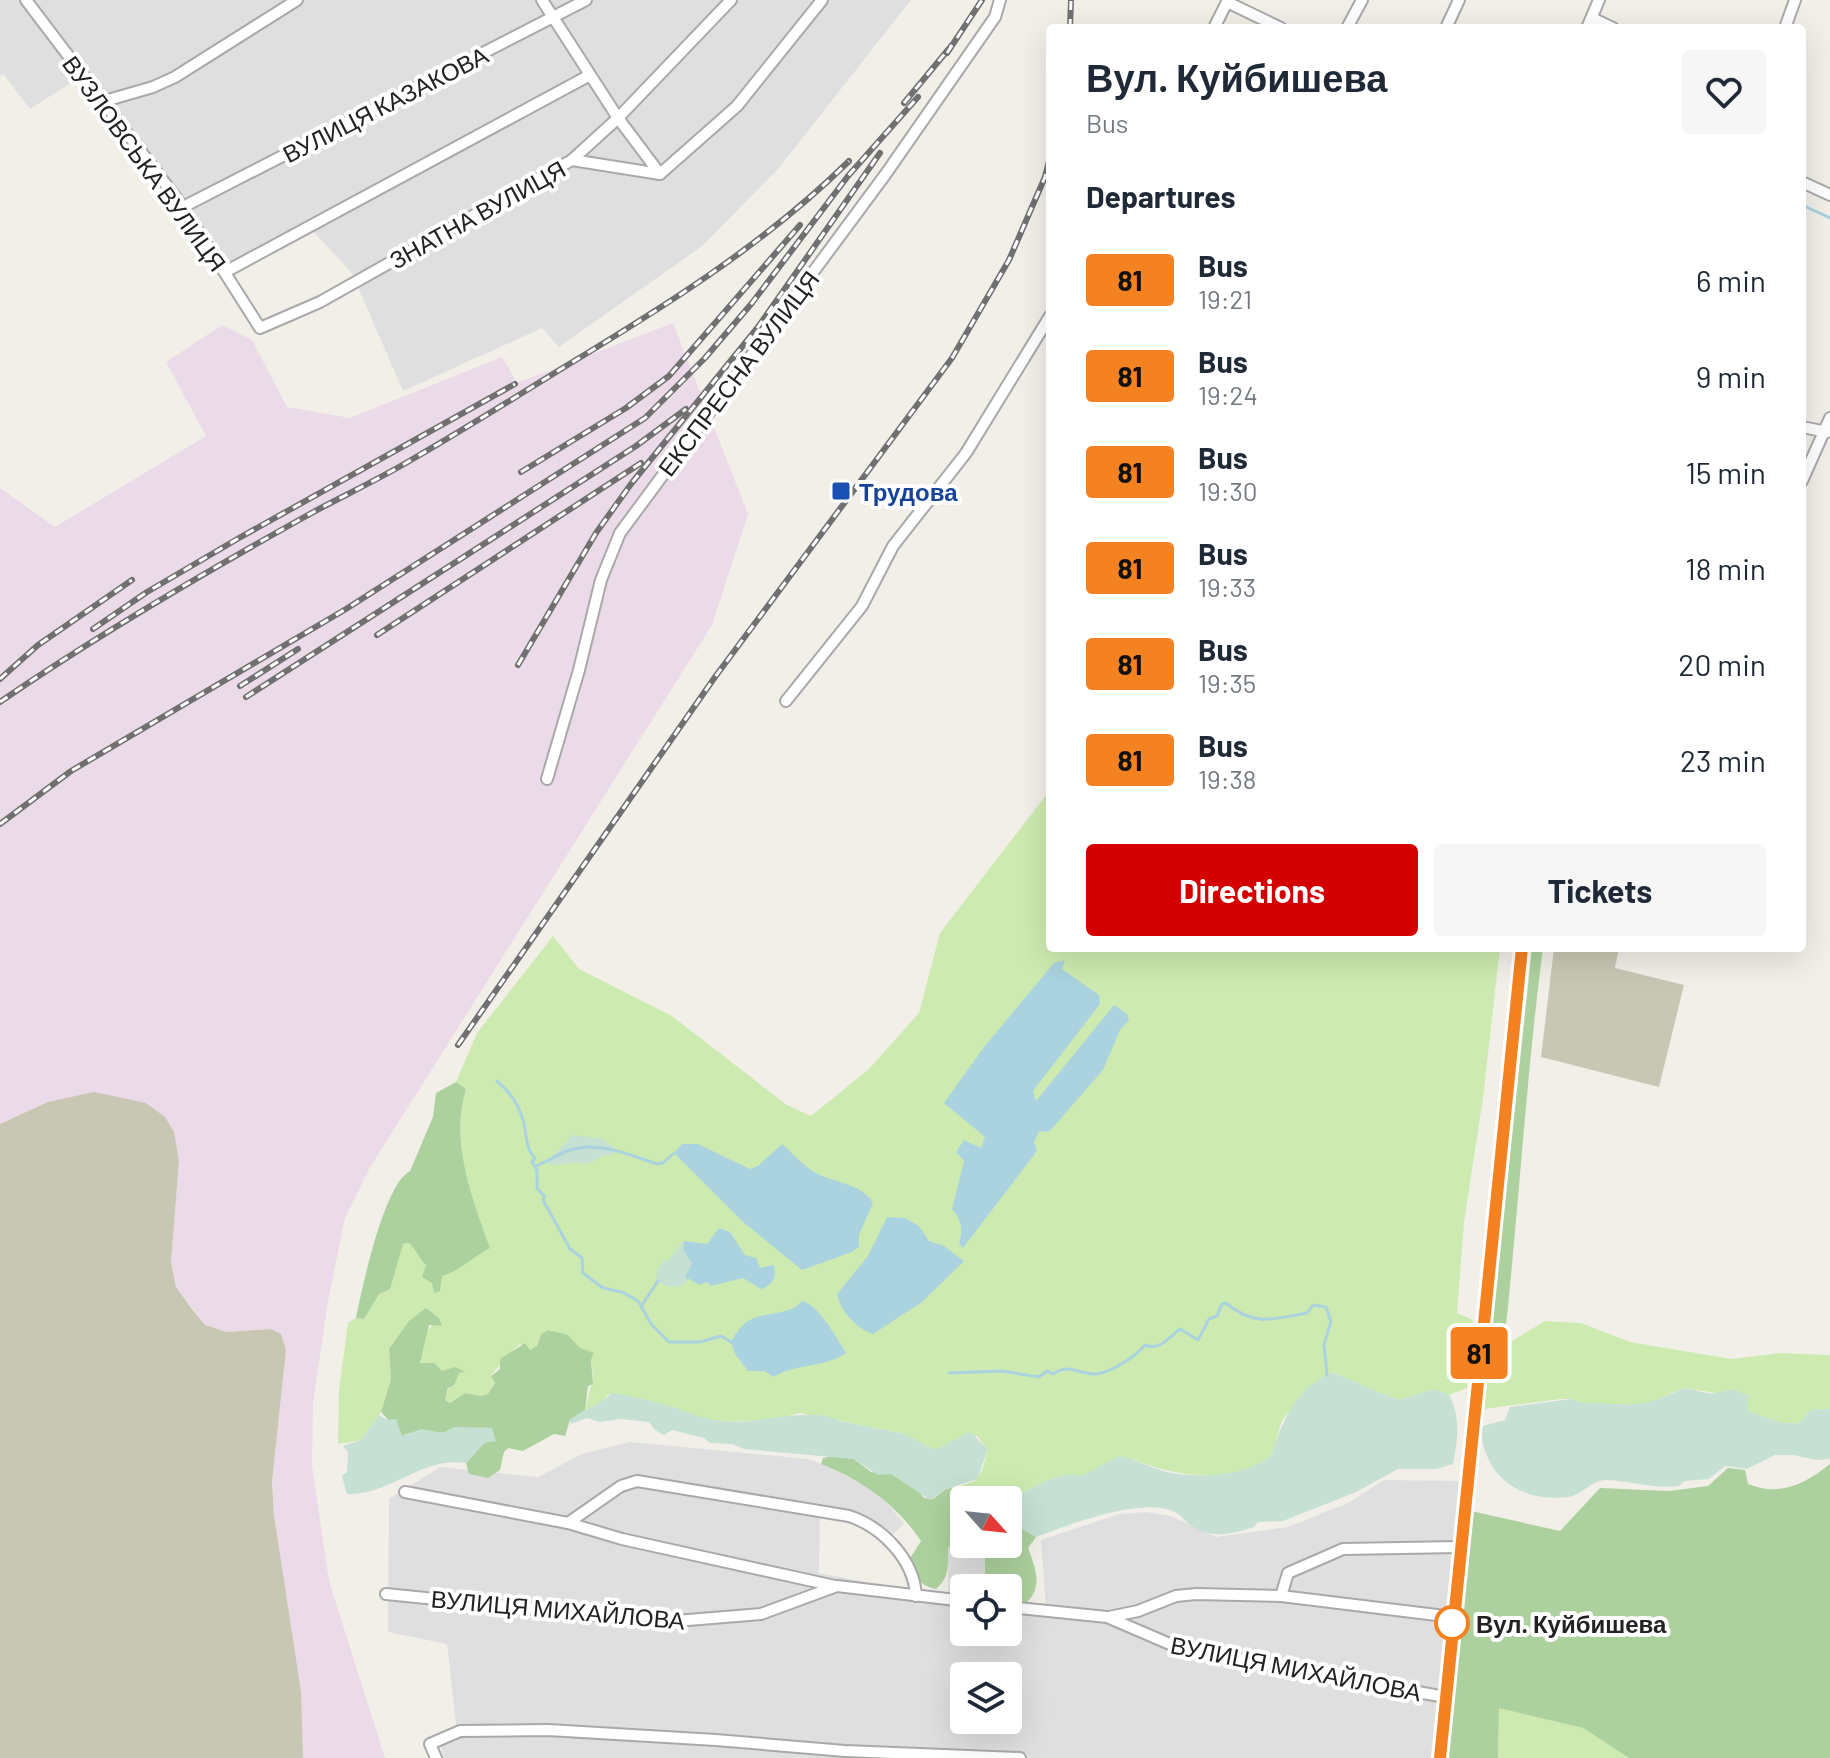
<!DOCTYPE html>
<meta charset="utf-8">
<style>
:root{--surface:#fff;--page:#f6f6f7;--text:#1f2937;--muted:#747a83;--accent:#d40000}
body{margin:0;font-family:Barlow,sans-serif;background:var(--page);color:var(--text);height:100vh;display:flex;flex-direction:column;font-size:30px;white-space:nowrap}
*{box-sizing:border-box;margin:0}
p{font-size:26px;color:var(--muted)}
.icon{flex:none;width:44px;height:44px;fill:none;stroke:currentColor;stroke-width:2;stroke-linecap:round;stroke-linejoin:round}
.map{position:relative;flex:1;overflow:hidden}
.details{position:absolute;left:1046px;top:24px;width:760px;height:928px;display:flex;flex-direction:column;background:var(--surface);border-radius:8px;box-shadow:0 8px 32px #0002}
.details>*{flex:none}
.badge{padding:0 16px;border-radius:6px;font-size:28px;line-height:52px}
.needle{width:52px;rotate:117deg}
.buttons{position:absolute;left:950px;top:1486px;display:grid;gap:16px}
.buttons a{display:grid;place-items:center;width:72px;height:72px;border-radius:8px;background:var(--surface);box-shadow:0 8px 32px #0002;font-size:40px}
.map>.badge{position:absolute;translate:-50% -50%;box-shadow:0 0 0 4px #fff}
h2{padding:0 40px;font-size:30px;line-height:72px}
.round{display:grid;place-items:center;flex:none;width:84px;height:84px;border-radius:8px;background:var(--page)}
.head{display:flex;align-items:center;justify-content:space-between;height:136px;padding:0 40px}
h1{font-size:38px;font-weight:700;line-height:60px}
.primary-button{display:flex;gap:16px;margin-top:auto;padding:16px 40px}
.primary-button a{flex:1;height:92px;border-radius:8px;background:var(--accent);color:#fff;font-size:32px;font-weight:700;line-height:92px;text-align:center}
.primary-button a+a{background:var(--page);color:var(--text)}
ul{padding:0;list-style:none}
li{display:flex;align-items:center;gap:24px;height:96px;padding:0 40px}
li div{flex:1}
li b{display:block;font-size:30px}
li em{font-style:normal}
li .badge{min-width:88px;font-weight:700;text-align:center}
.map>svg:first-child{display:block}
.residential{fill:#e0dfdf;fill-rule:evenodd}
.industrial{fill:#ebdbe8}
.construction{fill:#c7c7b4}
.grass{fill:#cdebb0}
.forest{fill:#add19e}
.wetland{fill:#c6e0d4}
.water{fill:#aad3df}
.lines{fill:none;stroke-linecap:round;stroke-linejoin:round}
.stream{stroke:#aad3df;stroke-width:3}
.minor-casing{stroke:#a9a9a9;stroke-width:14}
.minor{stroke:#fff;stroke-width:10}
.rail-casing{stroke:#707070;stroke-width:6}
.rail{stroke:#fff;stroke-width:3;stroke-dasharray:9;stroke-linecap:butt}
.line-casing{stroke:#fff;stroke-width:18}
.line{stroke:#f58220;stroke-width:12}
.transit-dot{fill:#1a4fb4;stroke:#fff;stroke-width:3}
.stop-dot{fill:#fff;stroke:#f58220;stroke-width:4}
.labels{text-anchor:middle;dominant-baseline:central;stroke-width:8;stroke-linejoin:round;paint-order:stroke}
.street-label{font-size:24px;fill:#222;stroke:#fff}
.transit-label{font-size:24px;font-weight:bold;fill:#164399;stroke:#fff;text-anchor:start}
.stop-label{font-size:24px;font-weight:bold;fill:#222;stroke:#fff;text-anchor:start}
</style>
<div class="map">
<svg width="1830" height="1758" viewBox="0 0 1830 1758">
<rect width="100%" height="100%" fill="#f2efe9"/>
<g class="residential">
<path d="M0,0H911L778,169L702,246L559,347L542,328L403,391L352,273L313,231L236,270L88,72L30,109L3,74L0,76Z"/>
<path d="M630,1442L808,1459L850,1474L883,1499L904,1523L889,1539L862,1517L820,1509L819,1573L948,1598V1547L986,1551L985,1588H964V1632H1008V1603L1046,1608L1041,1540L1119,1514L1146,1512L1171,1516L1216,1537L1288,1527L1350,1502L1384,1480L1461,1481L1434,1758H444L441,1747L458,1740L447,1644L388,1632L389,1499L440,1467L538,1477L582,1454ZM964,1676H1008V1720H964Z"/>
</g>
<path class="industrial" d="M673,323L748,514L712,625L369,1169L345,1218L328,1301L313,1403L312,1466L329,1581L385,1758H303L300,1692L274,1515L272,1482L286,1350L271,1329L227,1332L205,1325L176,1287L171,1261L179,1161L8,1120L0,1124V488L55,527L206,436L166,362L222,325L252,340L287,407L350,418L502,357L517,383Z"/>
<g class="construction">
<path d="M1554,948H1619L1615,968L1684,985L1659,1087L1541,1057Z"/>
<path d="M94,1092L146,1103L165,1117L174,1132L179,1161L171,1262L176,1287L192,1309L205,1325L227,1332L271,1329L281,1334L286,1350L272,1482L274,1515L301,1692L303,1758H0V1124L48,1102Z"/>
</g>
<g class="grass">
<path d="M1050,790V948H1500L1483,1098L1464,1222L1457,1313L1473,1320L1467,1388L1449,1395C1429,1383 1421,1396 1402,1399C1391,1401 1348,1377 1332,1373L1313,1385L1282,1420L1272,1456C1234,1486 1174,1477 1133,1459L1084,1475H1064L1048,1480L1011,1499L1008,1506V1500H965L960,1486L975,1481L982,1470L988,1450L977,1436L935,1450L925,1448L905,1434L800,1413L777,1419L730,1422L697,1418L676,1408L609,1394L595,1408L585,1410L593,1377L591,1358L553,1331L548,1330L541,1334L537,1346L530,1350L520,1344C508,1354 500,1366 491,1375L495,1383L488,1394L480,1396L465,1393L451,1403L445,1400L449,1387L459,1373L466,1372L442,1371L419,1363L426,1333L438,1318L389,1349L391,1379L381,1412L361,1440L338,1444L339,1390L348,1323L356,1318L364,1319L403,1244L409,1243C423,1254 431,1274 434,1292L442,1276C458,1272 464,1260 480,1253C472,1203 451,1139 466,1089L456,1082L477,1033L553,936L579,969L672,1016L787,1105L811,1116L869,1069L919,1013L940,933Z"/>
<path d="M1545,1321L1581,1323L1630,1342L1732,1359L1781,1353L1830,1355V1409L1811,1410L1798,1424L1779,1422L1747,1411L1716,1393L1684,1388L1650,1403L1632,1406L1579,1404L1571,1399H1561L1484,1409L1491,1354Z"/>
<path d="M1499,1707L1583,1728L1629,1758H1498Z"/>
</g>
<g class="forest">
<path d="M1532,948H1543C1526,1077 1519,1206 1505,1335L1495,1338L1491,1333Z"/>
<path d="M456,1082L466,1089C450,1142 472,1199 490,1248C473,1257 458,1272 442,1276L440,1291L434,1293L432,1283L422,1277L426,1265C418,1258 417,1250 409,1243L403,1244L390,1289L379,1294L364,1319L356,1318C362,1288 384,1184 410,1171L433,1117L436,1093Z"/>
<path d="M426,1308L439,1318L442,1326L429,1325L420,1363H434L442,1371L455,1367L466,1372L459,1373L454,1385L448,1388L445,1400L450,1403L465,1393L480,1396L488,1394L495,1383L491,1376L500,1369V1359L525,1343L530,1350L537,1346L541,1334L548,1330L568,1335L580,1348L594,1353L591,1360L593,1384L588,1386L585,1410L570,1420L565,1436L554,1434L523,1451L508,1448L504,1452L500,1470L488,1478L469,1474L466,1463L484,1443L492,1428C475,1427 463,1429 447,1432C431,1435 416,1428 402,1436L381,1412L391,1379L389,1349L409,1321Z"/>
<path d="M832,1456L854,1459L871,1472L891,1474L918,1490L924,1498L933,1499L946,1489L960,1486L965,1500L964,1544H1008V1520L1036,1537L1028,1548C1036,1570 1044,1588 1024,1605L1008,1603V1588H985V1551L948,1547C948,1565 950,1577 936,1589C918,1585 915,1577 909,1560L921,1541C897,1505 861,1479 821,1464L823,1458Z"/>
<path d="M1830,1464V1758H1629L1583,1728L1499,1708L1498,1758H1444L1471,1511L1560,1531L1600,1488L1669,1491L1708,1486L1728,1468L1745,1470L1748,1484C1780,1497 1805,1484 1830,1464Z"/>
</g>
<g class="wetland">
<path d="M573,1135L603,1139L616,1149L614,1154L602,1156L588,1164C567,1159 561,1168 545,1163Z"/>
<path d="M683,1241V1248L692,1263L686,1277L689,1280C680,1289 667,1289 656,1280L657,1272L663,1261L669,1260Z"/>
<path d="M1332,1373C1348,1377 1392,1401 1402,1399C1421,1396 1430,1383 1449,1395C1461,1418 1458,1439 1453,1464L1436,1469H1398L1356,1492L1283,1521L1258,1522L1254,1527C1230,1534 1212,1540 1189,1524C1185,1521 1180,1514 1175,1512C1140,1496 1070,1525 1036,1537L1008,1520L1011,1499L1048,1480L1064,1475H1084L1119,1456C1136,1459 1151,1468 1167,1472C1199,1479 1246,1477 1272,1455C1281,1423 1297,1386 1332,1373Z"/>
<path d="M1684,1388C1693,1389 1708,1395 1717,1393C1730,1389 1735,1388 1748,1396V1411L1779,1422L1798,1424L1811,1410L1830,1409V1459L1816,1460L1794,1455H1775L1747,1469L1725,1466L1709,1479L1684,1481L1679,1486C1654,1489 1632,1481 1606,1480C1591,1480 1583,1495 1568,1497C1533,1501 1501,1489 1487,1456C1483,1445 1480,1437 1483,1426L1505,1420L1510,1407L1571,1399C1580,1404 1586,1402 1596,1403C1633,1406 1649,1406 1684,1388Z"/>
<path d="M612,1393C632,1396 653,1401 672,1407C692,1413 709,1421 731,1422C759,1423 818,1406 839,1421L905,1434L935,1450L970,1432L988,1449L977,1479L946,1489L930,1500L891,1474L878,1475L854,1459L744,1449L732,1444L710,1443L704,1438L672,1430L664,1435L655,1430L649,1422L621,1419L600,1422L587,1418L571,1424L570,1420C584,1409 599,1405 612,1393Z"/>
<path d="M379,1415L387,1420L396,1419L402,1436L421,1429L443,1433L454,1427L487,1428H492L496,1441L484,1443L466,1463C420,1457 390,1496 347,1494L342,1476L347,1472L348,1452L343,1446L361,1440Z"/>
</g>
<g class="water">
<path d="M1065,960L1062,969L1099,995L1100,1004L1033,1091L1036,1101L1114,1005L1127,1014L1129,1020L1120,1030L1103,1070L1050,1131L1039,1132L1034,1142L1037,1151L963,1248L959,1244C963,1229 962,1221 952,1209L964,1161L956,1152L964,1140L981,1148L985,1137L944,1103L984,1047L1054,963Z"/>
<path d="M682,1144H698L750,1169L758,1166L782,1144C791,1152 801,1163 811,1170C829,1183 862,1182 873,1203L859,1235V1247L852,1252L802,1270L743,1222L674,1153Z"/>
<path d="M887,1217L905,1218L919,1226L929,1241L944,1246L964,1261L922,1302L873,1334C857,1329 840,1311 837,1294L868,1256Z"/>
<path d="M719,1228L730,1232L745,1255L756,1258L760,1268L773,1265C778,1275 773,1286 761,1289L743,1278L711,1286L707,1282L700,1285L685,1277L692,1263L684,1251L683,1241L707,1244Z"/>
<path d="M802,1301C817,1303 838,1339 846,1353C825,1368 795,1363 774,1377L764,1371H748L735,1354L731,1342C735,1335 741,1325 748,1321C765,1311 790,1316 802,1301Z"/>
</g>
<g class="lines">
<g class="stream">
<path d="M1802,205L1830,218"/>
<path d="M497,1081C509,1091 519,1105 523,1120C527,1133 525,1149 535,1158L532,1162L537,1170V1188L545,1197L543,1200L570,1249L582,1258L583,1273L603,1288L622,1292L638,1301L651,1324L669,1342H700L721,1336L731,1342"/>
<path d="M535,1166C548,1162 557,1154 570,1150C598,1141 631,1155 657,1164L663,1163L673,1154"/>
<path d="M642,1305L658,1281"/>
<path d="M949,1373L1002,1371L1039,1377L1047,1371L1053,1374C1069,1362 1079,1375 1096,1374C1112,1372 1135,1357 1145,1345C1160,1351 1169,1337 1180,1329L1198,1340L1209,1319L1217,1316L1222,1304L1226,1303C1255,1327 1273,1319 1307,1313L1313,1305L1326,1307L1331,1322L1324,1344L1327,1375"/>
</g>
<g class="minor-casing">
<g id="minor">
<path d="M26,0L183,207L260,328L320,302L572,160L660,174L737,106L822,0"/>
<path d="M542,0L618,118L660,174"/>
<path d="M1227,2L1281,28"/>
<path d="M1592,18L1613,28"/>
<path d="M1214,28L1228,0"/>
<path d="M1347,28L1362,0"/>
<path d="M1446,28L1459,0"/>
<path d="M1587,28L1599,0"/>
<path d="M1785,28L1795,0"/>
<path d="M101,102L153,87L175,77L297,0"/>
<path d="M572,160L618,118L731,0"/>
<path d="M1802,182L1830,195"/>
<path d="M183,207L586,0"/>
<path d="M225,272L590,75"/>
<path d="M1802,427L1827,432"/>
<path d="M1802,481L1830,418"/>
<path d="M786,701L862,606L893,546L966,453L1050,316"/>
<path d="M547,779L579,670L601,580L620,533L885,175L995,17L1000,0"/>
<path d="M405,1492L568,1523L621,1486L637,1481L849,1516C882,1527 914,1559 916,1596"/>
<path d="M568,1523L622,1539L835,1586"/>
<path d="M386,1594L664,1622L761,1614L837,1586L964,1601"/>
<path d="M1281,1596L1288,1573L1343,1549L1460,1547"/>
<path d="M1008,1607L1107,1617L1179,1648L1445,1697"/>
<path d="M1109,1617L1138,1611L1176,1596L1196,1594L1281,1596L1453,1617"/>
<path d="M436,1758L430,1744L460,1731L548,1730L716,1740L845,1751L1020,1758"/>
<path d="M1440,1758L1522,948"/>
</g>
</g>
<use href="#minor" class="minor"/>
<g class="rail-casing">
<g id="rail">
<path d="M1070,28L1071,0"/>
<path d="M947,53L982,0"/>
<path d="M904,103L952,45"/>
<path d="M521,472L626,408L669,376L800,225"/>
<path d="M93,629L147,592L239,538L515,384"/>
<path d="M377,635L641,463"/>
<path d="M518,665L596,533L631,484L758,327L880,153"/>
<path d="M0,679L38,645L132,580"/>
<path d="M240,686L298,649"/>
<path d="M246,697L636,446L686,409"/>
<path d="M0,702C96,636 197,577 299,520C336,499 374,482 411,460C461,431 511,400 561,369C662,308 764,245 849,161"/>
<path d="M0,824L71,771L346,609L645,418L705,358L752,303L848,176L918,97"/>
<path d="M458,1045L715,677L952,358L1009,260L1045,177L1050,157"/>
</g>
</g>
<use href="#rail" class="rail"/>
</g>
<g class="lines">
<g class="line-casing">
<path id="line" d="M1440,1758L1522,948"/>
</g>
<use href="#line" class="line"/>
</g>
<rect class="transit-dot" x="831" y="481" width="20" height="20" rx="4"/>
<circle class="stop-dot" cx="1452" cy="1623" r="16"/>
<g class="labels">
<g class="street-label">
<text transform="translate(385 104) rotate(-27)">ВУЛИЦЯ КАЗАКОВА</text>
<text transform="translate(145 163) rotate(54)">ВУЗЛОВСЬКА ВУЛИЦЯ</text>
<text transform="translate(477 214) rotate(-29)">ЗНАТНА ВУЛИЦЯ</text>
<text transform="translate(738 373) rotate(-53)">ЕКСПРЕСНА ВУЛИЦЯ</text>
<text transform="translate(558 1609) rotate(5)">ВУЛИЦЯ МИХАЙЛОВА</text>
<text transform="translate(1296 1668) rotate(11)">ВУЛИЦЯ МИХАЙЛОВА</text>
</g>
<g class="transit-label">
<text x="859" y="491">Трудова</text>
</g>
<g class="stop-label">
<text x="1476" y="1623">Вул. Куйбишева</text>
</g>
</g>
</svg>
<div class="buttons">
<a><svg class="needle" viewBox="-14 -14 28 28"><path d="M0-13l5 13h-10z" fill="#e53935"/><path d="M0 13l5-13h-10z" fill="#747a83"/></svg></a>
<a><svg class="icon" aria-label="locate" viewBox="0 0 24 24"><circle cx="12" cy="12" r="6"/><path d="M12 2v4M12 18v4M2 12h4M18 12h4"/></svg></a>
<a><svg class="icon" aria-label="layers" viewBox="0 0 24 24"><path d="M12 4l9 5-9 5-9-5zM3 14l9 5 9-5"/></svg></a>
</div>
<b class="badge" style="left:1479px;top:1353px;background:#f58220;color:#111">81</b>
<section class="details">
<div class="head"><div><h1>Вул. Куйбишева</h1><p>Bus</p></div><a class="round"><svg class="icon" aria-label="heart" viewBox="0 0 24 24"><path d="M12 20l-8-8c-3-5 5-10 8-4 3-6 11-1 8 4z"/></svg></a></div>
<h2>Departures</h2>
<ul>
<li><span class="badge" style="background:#f58220;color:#111">81</span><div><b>Bus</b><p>19:21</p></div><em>6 min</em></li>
<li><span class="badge" style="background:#f58220;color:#111">81</span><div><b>Bus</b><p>19:24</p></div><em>9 min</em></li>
<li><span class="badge" style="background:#f58220;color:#111">81</span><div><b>Bus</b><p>19:30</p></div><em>15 min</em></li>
<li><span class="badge" style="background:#f58220;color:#111">81</span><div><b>Bus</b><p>19:33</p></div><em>18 min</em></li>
<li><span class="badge" style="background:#f58220;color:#111">81</span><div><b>Bus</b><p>19:35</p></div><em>20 min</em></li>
<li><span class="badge" style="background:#f58220;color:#111">81</span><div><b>Bus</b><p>19:38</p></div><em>23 min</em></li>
</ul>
<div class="primary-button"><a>Directions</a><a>Tickets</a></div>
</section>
</div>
